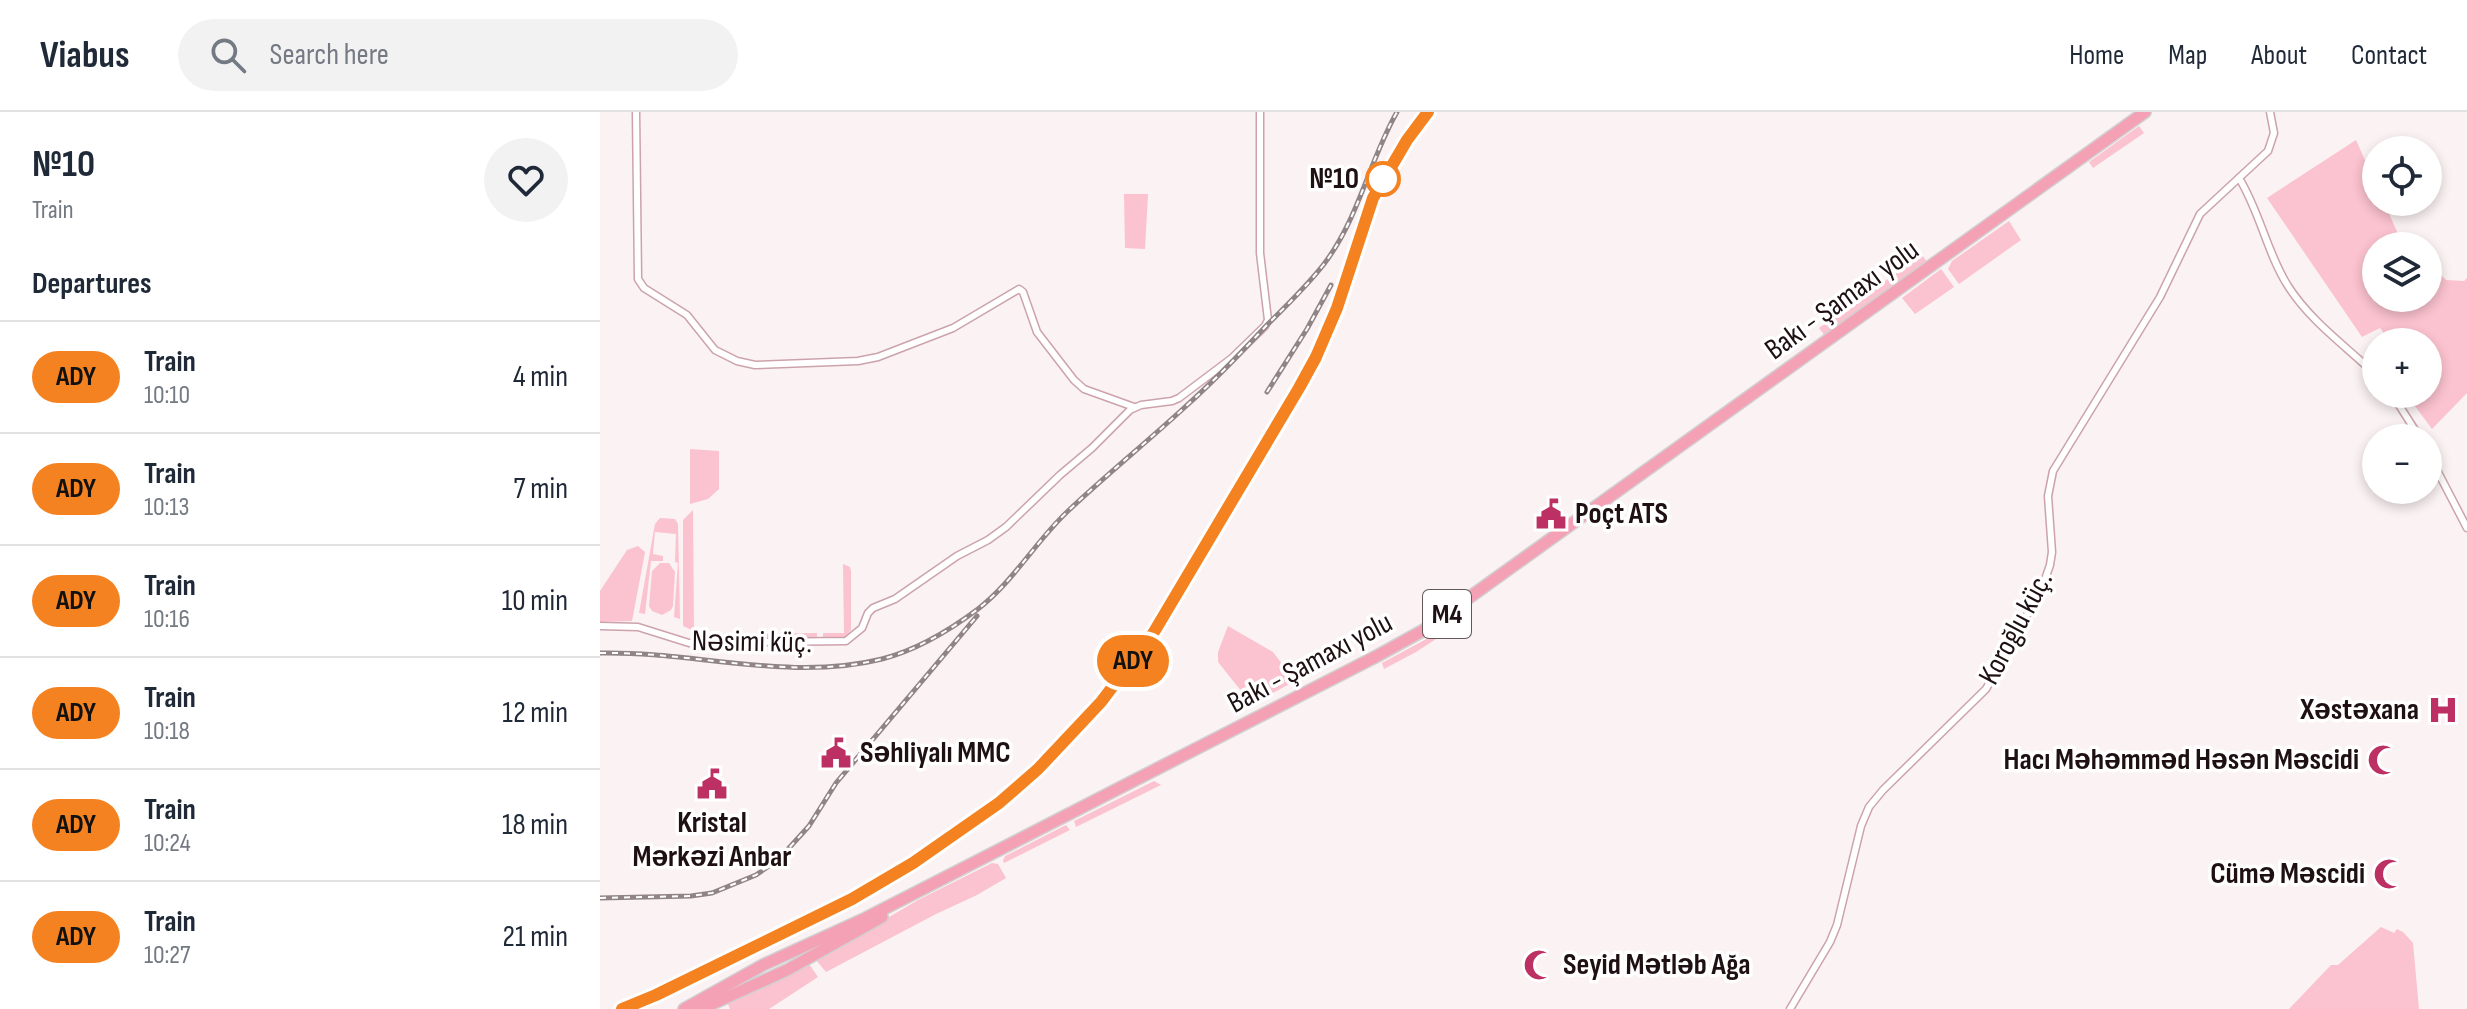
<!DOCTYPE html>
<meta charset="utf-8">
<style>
:root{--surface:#fff;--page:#f2f2f3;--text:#1f2937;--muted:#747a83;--line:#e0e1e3}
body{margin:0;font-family:"Sofia Sans Condensed",sans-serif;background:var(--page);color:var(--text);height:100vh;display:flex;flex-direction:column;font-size:30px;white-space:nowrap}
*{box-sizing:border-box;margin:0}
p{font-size:26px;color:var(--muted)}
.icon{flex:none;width:44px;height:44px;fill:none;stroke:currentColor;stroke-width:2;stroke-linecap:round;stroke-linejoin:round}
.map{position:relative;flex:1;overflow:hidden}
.drawer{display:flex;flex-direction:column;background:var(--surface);width:600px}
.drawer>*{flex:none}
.badge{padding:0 16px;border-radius:26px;font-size:28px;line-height:52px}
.tools{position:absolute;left:1762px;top:24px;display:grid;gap:16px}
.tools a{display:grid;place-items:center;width:80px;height:80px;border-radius:50%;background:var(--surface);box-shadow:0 4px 12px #0003;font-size:40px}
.map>.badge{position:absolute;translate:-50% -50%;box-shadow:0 0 0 4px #fff}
h2{padding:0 32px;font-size:30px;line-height:72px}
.round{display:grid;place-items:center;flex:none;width:84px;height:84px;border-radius:42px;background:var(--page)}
.headline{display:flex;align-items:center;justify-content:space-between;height:136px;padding:0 32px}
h1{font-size:38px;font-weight:700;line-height:60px}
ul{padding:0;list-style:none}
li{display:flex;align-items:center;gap:24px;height:112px;padding:0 32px;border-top:2px solid var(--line)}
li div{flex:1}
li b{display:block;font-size:30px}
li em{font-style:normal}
li .badge{min-width:88px;font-weight:700;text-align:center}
header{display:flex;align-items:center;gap:48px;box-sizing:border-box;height:112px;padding:0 40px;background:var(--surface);border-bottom:2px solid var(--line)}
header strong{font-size:38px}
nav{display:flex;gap:44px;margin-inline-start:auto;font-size:28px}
.search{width:560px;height:72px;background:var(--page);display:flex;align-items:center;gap:20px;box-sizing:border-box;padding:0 28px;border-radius:44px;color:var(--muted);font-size:30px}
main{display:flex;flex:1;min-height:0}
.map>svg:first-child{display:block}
.green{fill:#fbc2cf}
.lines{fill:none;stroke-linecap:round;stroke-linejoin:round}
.minor-casing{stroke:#cca3ac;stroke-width:9}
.highway-casing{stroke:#d2cfd0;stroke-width:14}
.minor{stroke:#fff;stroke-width:6}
.highway{stroke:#f4a1b6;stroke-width:11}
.rail-casing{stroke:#908486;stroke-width:5}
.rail{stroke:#fff;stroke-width:2;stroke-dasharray:6;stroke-linecap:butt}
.line-casing{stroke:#fff;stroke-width:18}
.line{stroke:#f58220;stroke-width:12}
.stop-dot{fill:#fff;stroke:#f58220;stroke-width:4}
.labels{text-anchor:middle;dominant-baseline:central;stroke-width:7;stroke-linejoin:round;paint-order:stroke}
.shield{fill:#fff;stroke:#62585a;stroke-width:2}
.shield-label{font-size:28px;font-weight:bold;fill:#1e1013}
.stop-label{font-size:30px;font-weight:bold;fill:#1e1013;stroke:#fff;text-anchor:end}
.street-label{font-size:30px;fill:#1e1013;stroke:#fff}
.poi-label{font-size:30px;font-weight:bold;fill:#1e1013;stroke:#fff;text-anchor:start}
</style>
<header>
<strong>Viabus</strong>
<div class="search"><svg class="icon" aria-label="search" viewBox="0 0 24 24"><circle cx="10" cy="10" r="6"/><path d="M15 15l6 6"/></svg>Search here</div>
<nav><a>Home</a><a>Map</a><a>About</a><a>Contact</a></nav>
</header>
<main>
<section class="drawer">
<div class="headline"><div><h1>№10</h1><p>Train</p></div><a class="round"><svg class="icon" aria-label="heart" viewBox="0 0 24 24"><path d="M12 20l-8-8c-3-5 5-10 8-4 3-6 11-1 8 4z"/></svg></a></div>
<h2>Departures</h2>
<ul>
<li><span class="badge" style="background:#f58220;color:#111">ADY</span><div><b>Train</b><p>10:10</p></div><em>4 min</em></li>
<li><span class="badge" style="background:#f58220;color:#111">ADY</span><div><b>Train</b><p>10:13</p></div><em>7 min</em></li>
<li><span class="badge" style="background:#f58220;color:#111">ADY</span><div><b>Train</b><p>10:16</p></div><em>10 min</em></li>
<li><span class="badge" style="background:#f58220;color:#111">ADY</span><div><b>Train</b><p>10:18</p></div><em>12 min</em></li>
<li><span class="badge" style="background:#f58220;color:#111">ADY</span><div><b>Train</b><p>10:24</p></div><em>18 min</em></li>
<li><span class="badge" style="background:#f58220;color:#111">ADY</span><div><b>Train</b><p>10:27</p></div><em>21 min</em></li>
</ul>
</section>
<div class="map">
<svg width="1867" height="897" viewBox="0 0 1867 897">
<rect width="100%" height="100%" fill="#fbf2f3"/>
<g class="green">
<path d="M1539,14L1544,21L1493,56L1489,50Z"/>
<path d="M1756,28L1776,73V90H1784L1798,122L1811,134H1776V186H1828V151L1846,168L1864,169L1867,166V281L1832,317L1806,282H1828V230H1790L1780,216L1762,225L1667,86Z"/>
<path d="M524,82H548L545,137L525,136Z"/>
<path d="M1409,109L1421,128L1359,172L1348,157L1352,149Z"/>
<path d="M1322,143L1327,150L1225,224L1219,216Z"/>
<path d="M1341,157L1354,175L1315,202L1302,186Z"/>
<path d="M90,337L119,339V377L108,387L90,392Z"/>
<path d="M93,398L94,519L83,514V408Z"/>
<path d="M60,406L75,407L78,412L80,507L74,505L78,451L75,450L76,422L55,420L53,442L63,444V449H51L45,502L39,501L55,412Z"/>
<path d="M38,434L45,440L32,509L0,510V479L27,438Z"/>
<path d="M60,451H69L75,460L73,494L71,498L62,503L52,499L49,494L52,459Z"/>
<path d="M243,452L250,455L251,459V518L243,527L223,528V521H244Z"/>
<path d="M862,502L867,507L816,540L784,557L782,551L830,525Z"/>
<path d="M628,514L673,540L695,569L654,591L650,590L618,550V540Z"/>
<path d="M217,521V527L110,529L108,522Z"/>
<path d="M554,669L561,673L476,715L474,709Z"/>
<path d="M466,713L470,718L404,751L403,749L405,744Z"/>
<path d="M392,751L398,752L406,766L377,783L336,802L226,860L216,848L318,788Z"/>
<path d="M1781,815L1794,821L1797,817L1803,820L1813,831L1819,897H1689L1731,853H1738Z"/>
<path d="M209,852L218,865L169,897H130L128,892Z"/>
</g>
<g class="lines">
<g class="minor-casing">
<g id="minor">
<path d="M36,0L38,167L44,176L87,203L115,238L137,249L155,253L258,249L278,245L353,216L419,177L423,180L437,220L474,268L484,277L534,295"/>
<path d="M1639,66C1660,100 1667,141 1688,174C1711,210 1746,234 1776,263"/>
<path d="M1792,282L1820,326"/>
<path d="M1828,341L1867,416"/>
<path d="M0,514L38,515L89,531L246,529L262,516L268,501L273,496L295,487L357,444L388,428L406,415L460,363L492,336L530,298L541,293L572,289L579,286L632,246L665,214L668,208L660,141V0"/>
<path d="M1190,897L1230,830L1237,813L1261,714L1269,695L1283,678L1386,577L1442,476L1450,453L1452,440L1448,384L1453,359L1560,185L1600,102L1668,39L1674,21L1670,0"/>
</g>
</g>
<g class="highway-casing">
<g id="highway">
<path d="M84,897L163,853L266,806L777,544L824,518L1545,0"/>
<path d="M101,897L187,858L282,805"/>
</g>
</g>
<use href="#minor" class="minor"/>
<use href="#highway" class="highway"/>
<g class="rail-casing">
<g id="rail">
<path d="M667,280L707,217L731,173"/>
<path d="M0,541C94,539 189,570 282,547C317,538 350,518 378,497C413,470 436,429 468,399C506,363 547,330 585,295C614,269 640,242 666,214C686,194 707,174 724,152C759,106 769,49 797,0"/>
<path d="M0,786L91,784L112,781L156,763L179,747L209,714L236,671L377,504"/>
<path d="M18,897C67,879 113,853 160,830C288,766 409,700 501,587C541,538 572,485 604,431C635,379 666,327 697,275L714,243L742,176L772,85L805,28L826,0"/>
</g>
</g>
<use href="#rail" class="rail"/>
</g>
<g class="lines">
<g class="line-casing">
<path id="line" d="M22,897L56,883L252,787L313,751L399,691L438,657L501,590L554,520L699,276L716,245L737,196L773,86L807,28L828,0"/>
</g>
<use href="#line" class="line"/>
</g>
<defs>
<g id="civic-bare" transform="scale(2.4)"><path d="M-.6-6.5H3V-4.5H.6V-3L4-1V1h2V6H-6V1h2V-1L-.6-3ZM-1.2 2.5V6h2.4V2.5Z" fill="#bd3064" stroke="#fff" stroke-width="2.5" paint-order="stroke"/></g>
<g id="hospital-bare" transform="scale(2.4)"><path d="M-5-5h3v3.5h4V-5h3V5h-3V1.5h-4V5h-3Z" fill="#bd3064" stroke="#fff" stroke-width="2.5" paint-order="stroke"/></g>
<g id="mosque-bare" transform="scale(2.4)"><path d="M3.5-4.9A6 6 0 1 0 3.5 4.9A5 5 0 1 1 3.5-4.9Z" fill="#bd3064" stroke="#fff" stroke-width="2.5" paint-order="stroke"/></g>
</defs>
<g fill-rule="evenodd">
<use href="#civic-bare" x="951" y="402"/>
<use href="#hospital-bare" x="1843" y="598"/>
<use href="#civic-bare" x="236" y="641"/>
<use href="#mosque-bare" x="1783" y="648"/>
<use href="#civic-bare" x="112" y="672"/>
<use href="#mosque-bare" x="1789" y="762"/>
<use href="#mosque-bare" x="939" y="853"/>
</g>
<circle class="stop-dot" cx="783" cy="67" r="16"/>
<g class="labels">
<rect class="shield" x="823" y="478" width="48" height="48" rx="6"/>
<g class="shield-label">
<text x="847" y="502">M4</text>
</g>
<g class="stop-label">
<text x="759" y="67">№10</text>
</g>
<g class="street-label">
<text transform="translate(1242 188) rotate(-36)">Bakı - Şamaxı yolu</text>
<text transform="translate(1416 516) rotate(-62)">Koroğlu küç.</text>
<text transform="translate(152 530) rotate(1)">Nəsimi küç.</text>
<text transform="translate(710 551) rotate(-28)">Bakı - Şamaxı yolu</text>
</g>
<g class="poi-label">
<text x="975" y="402">Poçt ATS</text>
<text x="1819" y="598" text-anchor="end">Xəstəxana</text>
<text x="260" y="641">Səhliyalı MMC</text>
<text x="1759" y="648" text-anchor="end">Hacı Məhəmməd Həsən Məscidi</text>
<text x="112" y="711" text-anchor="middle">Kristal<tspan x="112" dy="34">Mərkəzi Anbar</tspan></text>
<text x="1765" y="762" text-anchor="end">Cümə Məscidi</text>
<text x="963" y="853">Seyid Mətləb Ağa</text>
</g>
</g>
</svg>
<div class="tools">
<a><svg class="icon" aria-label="locate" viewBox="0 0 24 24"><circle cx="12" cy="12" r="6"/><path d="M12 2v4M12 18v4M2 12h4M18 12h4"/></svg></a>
<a><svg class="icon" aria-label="layers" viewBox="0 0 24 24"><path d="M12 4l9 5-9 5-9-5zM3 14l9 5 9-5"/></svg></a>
<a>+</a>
<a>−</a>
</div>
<b class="badge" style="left:533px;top:549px;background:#f58220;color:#111">ADY</b>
</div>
</main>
